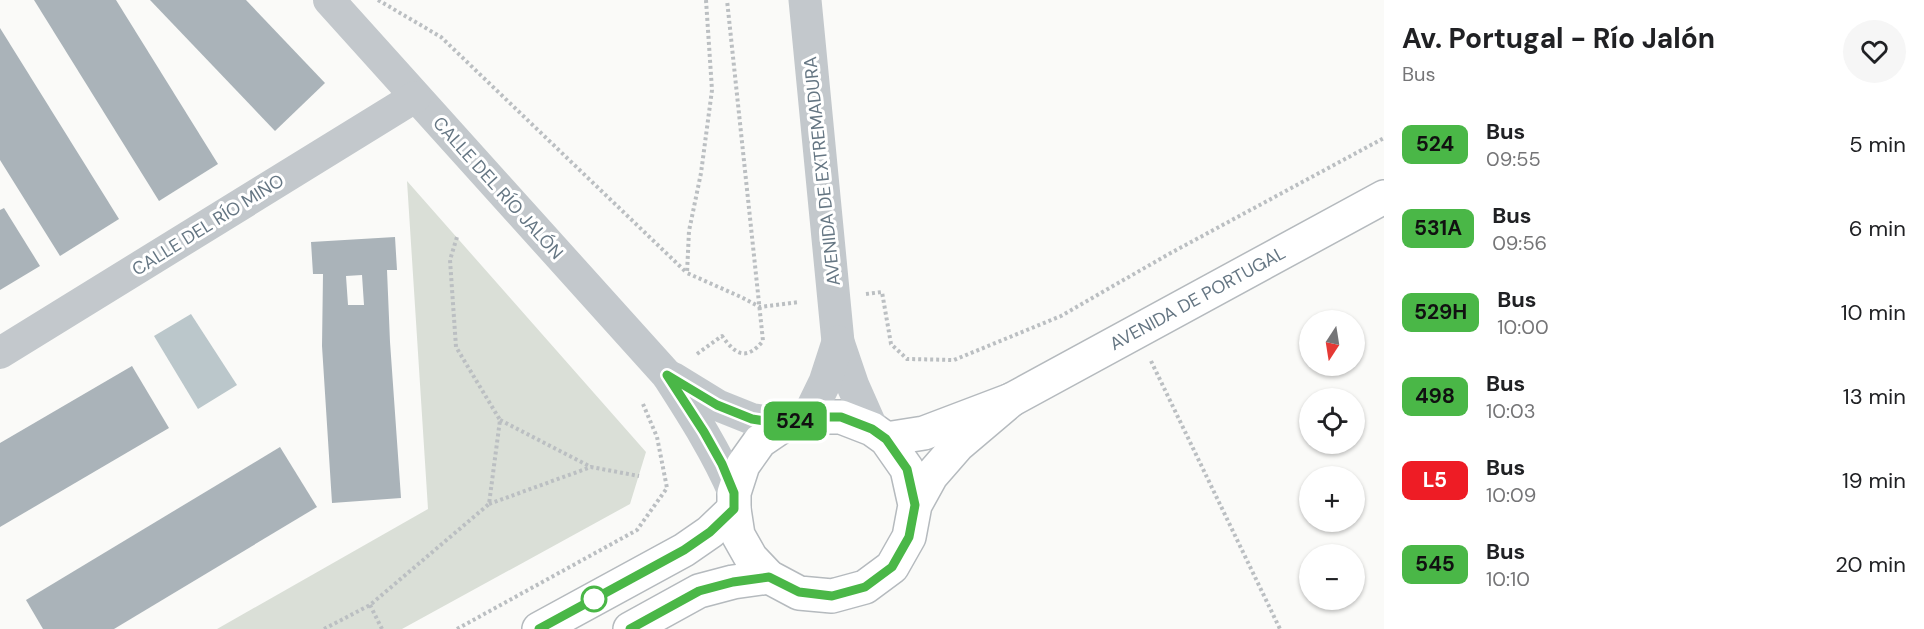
<!DOCTYPE html>
<meta charset="utf-8">
<style>
:root{--surface:#fff;--page:#f6f6f6;--text:#202124;--muted:#757577}
body{margin:0;font-family:"DM Sans",sans-serif;background:var(--page);color:var(--text);height:100vh;display:flex;flex-direction:column;font-size:22px;white-space:nowrap}
*{box-sizing:border-box;margin:0}
p{font-size:20px;color:var(--muted)}
.icon{flex:none;width:33px;height:33px;fill:none;stroke:currentColor;stroke-width:2;stroke-linecap:round;stroke-linejoin:round}
.map{position:relative;flex:1;overflow:hidden}
.details{display:flex;flex-direction:column;background:var(--surface);width:540px}
.details>*{flex:none}
.badge{padding:0 12px;border-radius:9px;font-size:21px;line-height:39px}
.needle{width:39px;rotate:192deg}
.buttons{position:absolute;left:1299px;top:310px;display:grid;gap:12px}
.buttons a{display:grid;place-items:center;width:66px;height:66px;border-radius:50%;background:var(--surface);box-shadow:0 2px 4px #0004;font-size:30px}
.map>.badge{position:absolute;translate:-50% -50%;box-shadow:0 0 0 3px #fff}
.round{display:grid;place-items:center;flex:none;width:63px;height:63px;border-radius:32px;background:var(--page)}
.overview{display:flex;align-items:center;justify-content:space-between;height:102px;padding:0 18px}
h1{font-size:28px;font-weight:700;line-height:45px}
ul{padding:0;list-style:none}
li{display:flex;align-items:center;gap:18px;height:84px;padding:0 18px}
li div{flex:1}
li b{display:block;font-size:22px}
li em{font-style:normal}
li .badge{min-width:66px;font-weight:700;text-align:center}
main{display:flex;flex:1;min-height:0}
.map>svg:first-child{display:block}
.green{fill:#dadfd7}
.water{fill:#bbc7cb}
.building{fill:#aab3b9;fill-rule:evenodd}
.lines{fill:none;stroke-linecap:round;stroke-linejoin:round}
.primary-casing{stroke:#b5babe;stroke-width:36}
.path{stroke:#bbbfc2;stroke-width:4;stroke-dasharray:3 3;stroke-linecap:butt}
.minor{stroke:#c3c8cc;stroke-width:32}
.tertiary{stroke:#c3c8cc;stroke-width:33}
.primary{stroke:#fff;stroke-width:33}
.line-casing{stroke:#fff;stroke-width:14}
.line{stroke:#4ab747;stroke-width:9}
.stop-dot{fill:#fff;stroke:#4ab747;stroke-width:3}
.labels{text-anchor:middle;dominant-baseline:central;stroke-width:6;stroke-linejoin:round;paint-order:stroke}
.street-label{font-size:18px;fill:#657683;stroke:#fff}
</style>
<main>
<div class="map">
<svg width="1384" height="629" viewBox="0 0 1384 629">
<rect width="100%" height="100%" fill="#fafaf8"/>
<path class="green" d="M407,181L646,452L630,504L402,629H217L428,509Z"/>
<path class="water" d="M191,314L237,385L198,409L154,336Z"/>
<g class="building">
<path d="M34,0H116L218,164L159,201Z"/>
<path d="M150,0H246L325,83L275,131Z"/>
<path d="M0,28L119,219L60,256L0,160Z"/>
<path d="M4,208L40,266L0,290V210Z"/>
<path d="M395,237L397,270H387L390,342L401,498L332,503L322,346L323,274H313L311,242ZM362,275L364,305H348L346,276Z"/>
<path d="M132,366L169,428L0,527V443Z"/>
<path d="M280,447L317,507L114,629H43L26,600Z"/>
</g>
<g class="lines">
<g class="primary-casing">
<g id="primary">
<path id="s1" d="M886,439L924,433L1011,400L1384,197"/>
<path d="M915,505L907,469L886,439L872,429L841,417H808L785,424L760,441L743,465L734,493V509L738,535L751,558L769,577L799,593L832,596L865,587L892,567L909,537L915,505L931,476L958,445L1011,400"/>
<path d="M539,629L684,550L710,532L734,509"/>
<path d="M630,629L699,591L733,582L769,577"/>
</g>
</g>
<g class="path">
<path d="M378,0L441,37L687,273"/>
<path d="M706,0L712,90L701,173L689,231L687,273L741,297L760,307L799,302"/>
<path d="M866,294L882,292L891,344L907,359L954,360L1061,316L1167,255L1384,138"/>
<path d="M697,354L722,336C736,355 746,361 763,341L727,0"/>
<path d="M1151,361L1280,629"/>
<path d="M500,420L591,467"/>
<path d="M489,504L591,467L639,476"/>
<path d="M370,605L382,629"/>
<path d="M324,629L370,605L489,504L500,420L456,347L450,260L457,237"/>
<path d="M457,629L637,530L667,488L657,437L643,404"/>
</g>
<g class="minor">
<path d="M329,0L667,375C692,414 716,451 734,493"/>
<path d="M0,353L415,97"/>
<path d="M673,378L717,405L752,419L785,424"/>
</g>
<g class="tertiary">
<path d="M805,0L838,342L853,386L872,429"/>
<path d="M808,417L825,382L838,342"/>
</g>
<use href="#primary" class="primary"/>
</g>
<g class="lines">
<g class="line-casing">
<path id="line" d="M539,629L684,550L710,532L734,509V493L722,464L704,432L667,375L717,405L752,419L784,424L808,417H841L872,429L886,439L907,469L915,505L909,537L892,567L865,587L832,596L799,592L769,577L733,582L699,591L630,629"/>
</g>
<use href="#line" class="line"/>
</g>
<circle class="stop-dot" cx="594" cy="599" r="12"/>
<g class="labels">
<g class="street-label">
<text transform="translate(822 171) rotate(-96)">AVENIDA DE EXTREMADURA</text>
<text transform="translate(498 188) rotate(48)">CALLE DEL RÍO JALÓN</text>
<text transform="translate(208 225) rotate(-32)">CALLE DEL RÍO MIÑO</text>
<text stroke="none"><textPath href="#s1" startOffset="344">AVENIDA DE PORTUGAL</textPath></text>
</g>
</g>
</svg>
<div class="buttons">
<a><svg class="needle" viewBox="-14 -14 28 28"><path d="M0-13l5 13h-10z" fill="#e53935"/><path d="M0 13l5-13h-10z" fill="#757577"/></svg></a>
<a><svg class="icon" aria-label="locate" viewBox="0 0 24 24"><circle cx="12" cy="12" r="6"/><path d="M12 2v4M12 18v4M2 12h4M18 12h4"/></svg></a>
<a>+</a>
<a>−</a>
</div>
<b class="badge" style="left:795px;top:421px;background:#4ab747;color:#111">524</b>
</div>
<section class="details">
<div class="overview"><div><h1>Av. Portugal - Río Jalón</h1><p>Bus</p></div><a class="round"><svg class="icon" aria-label="heart" viewBox="0 0 24 24"><path d="M12 20l-8-8c-3-5 5-10 8-4 3-6 11-1 8 4z"/></svg></a></div>
<ul>
<li><span class="badge" style="background:#4ab747;color:#111">524</span><div><b>Bus</b><p>09:55</p></div><em>5 min</em></li>
<li><span class="badge" style="background:#4ab747;color:#111">531A</span><div><b>Bus</b><p>09:56</p></div><em>6 min</em></li>
<li><span class="badge" style="background:#4ab747;color:#111">529H</span><div><b>Bus</b><p>10:00</p></div><em>10 min</em></li>
<li><span class="badge" style="background:#4ab747;color:#111">498</span><div><b>Bus</b><p>10:03</p></div><em>13 min</em></li>
<li><span class="badge" style="background:#ee1c25;color:#fff">L5</span><div><b>Bus</b><p>10:09</p></div><em>19 min</em></li>
<li><span class="badge" style="background:#4ab747;color:#111">545</span><div><b>Bus</b><p>10:10</p></div><em>20 min</em></li>
</ul>
</section>
</main>
